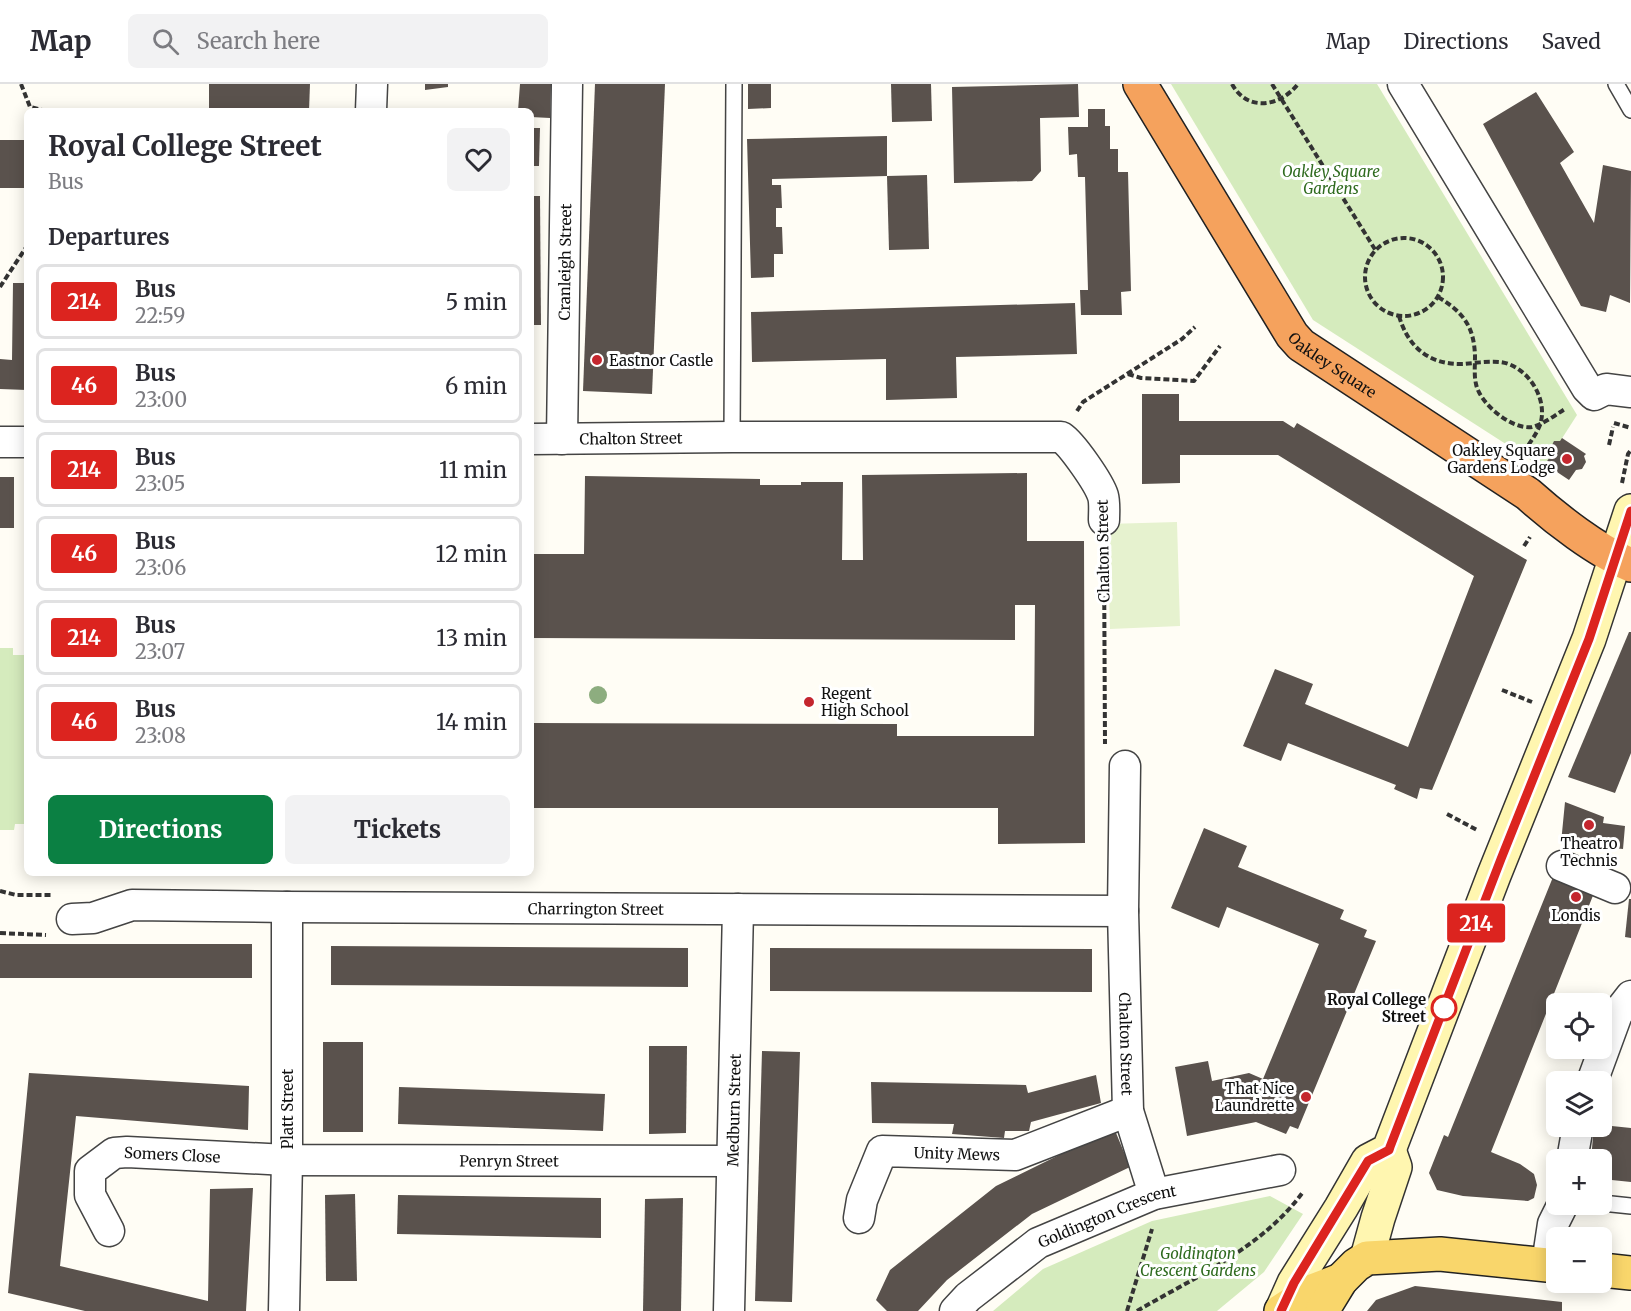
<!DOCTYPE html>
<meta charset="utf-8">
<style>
:root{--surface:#fff;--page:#f2f2f3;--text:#2b2b33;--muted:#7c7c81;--line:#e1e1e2;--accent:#0b8043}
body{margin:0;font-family:Merriweather,serif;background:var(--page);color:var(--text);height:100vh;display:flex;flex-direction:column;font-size:22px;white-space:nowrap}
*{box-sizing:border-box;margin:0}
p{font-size:20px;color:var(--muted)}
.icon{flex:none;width:33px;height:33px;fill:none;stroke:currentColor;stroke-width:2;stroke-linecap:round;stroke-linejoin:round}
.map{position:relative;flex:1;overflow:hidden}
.panel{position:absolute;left:24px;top:24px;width:510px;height:768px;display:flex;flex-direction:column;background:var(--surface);border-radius:9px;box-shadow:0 3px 15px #0003}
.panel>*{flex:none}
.badge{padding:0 12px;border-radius:4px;font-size:21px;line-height:39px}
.buttons{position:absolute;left:1546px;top:909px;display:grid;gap:12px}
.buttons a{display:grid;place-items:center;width:66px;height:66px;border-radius:9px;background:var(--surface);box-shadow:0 3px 15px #0003;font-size:30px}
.map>.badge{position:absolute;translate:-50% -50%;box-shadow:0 0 0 3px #fff}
h2{padding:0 24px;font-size:22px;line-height:54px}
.round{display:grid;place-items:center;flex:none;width:63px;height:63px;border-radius:9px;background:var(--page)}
.overview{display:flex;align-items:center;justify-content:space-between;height:102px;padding:0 24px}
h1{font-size:28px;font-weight:700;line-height:45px}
.action{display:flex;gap:12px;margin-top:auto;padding:12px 24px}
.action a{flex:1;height:69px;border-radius:9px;background:var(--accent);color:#fff;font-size:24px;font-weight:700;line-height:69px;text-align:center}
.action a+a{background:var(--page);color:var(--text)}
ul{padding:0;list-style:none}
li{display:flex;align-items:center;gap:18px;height:75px;margin:0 12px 9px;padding:0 12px;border:3px solid var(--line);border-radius:9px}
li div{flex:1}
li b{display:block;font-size:22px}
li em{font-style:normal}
li .badge{min-width:66px;font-weight:700;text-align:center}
header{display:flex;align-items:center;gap:36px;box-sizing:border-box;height:84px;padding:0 30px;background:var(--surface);border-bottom:2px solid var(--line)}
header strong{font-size:28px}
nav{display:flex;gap:33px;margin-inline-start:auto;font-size:21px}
.search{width:420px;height:54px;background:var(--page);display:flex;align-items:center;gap:15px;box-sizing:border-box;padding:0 21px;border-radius:9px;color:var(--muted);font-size:22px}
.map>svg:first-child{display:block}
.green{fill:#d5ebbd}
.pitch{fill:#e6f2cf}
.building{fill:#5a524d}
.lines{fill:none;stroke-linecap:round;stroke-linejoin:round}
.lane-casing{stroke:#444;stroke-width:18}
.street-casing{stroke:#444;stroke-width:33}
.secondary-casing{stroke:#333;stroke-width:36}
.primary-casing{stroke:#222;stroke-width:36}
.highway-casing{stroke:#222;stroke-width:36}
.path{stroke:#333;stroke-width:4;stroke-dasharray:6 3;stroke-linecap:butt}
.lane{stroke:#fff;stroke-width:15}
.street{stroke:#fff;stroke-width:30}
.secondary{stroke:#fff6b0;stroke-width:33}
.primary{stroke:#f9d66b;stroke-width:33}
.highway{stroke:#f5a25d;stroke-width:33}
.tree{fill:#8dad7f}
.line-casing{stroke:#fff;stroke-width:14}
.line{stroke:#dc241f;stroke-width:9}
.poi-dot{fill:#c4262e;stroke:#fff;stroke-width:2}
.stop-dot{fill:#fff;stroke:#dc241f;stroke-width:3}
.labels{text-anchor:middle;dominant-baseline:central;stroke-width:6;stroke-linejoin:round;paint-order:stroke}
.park-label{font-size:15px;font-style:italic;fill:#2f6b1f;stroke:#fff}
.street-label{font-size:15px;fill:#111;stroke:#fff}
.poi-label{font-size:15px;fill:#111;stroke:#fff;text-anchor:start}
.stop-label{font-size:15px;font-weight:bold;fill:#111;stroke:#fff;text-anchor:end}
</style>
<header>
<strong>Map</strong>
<div class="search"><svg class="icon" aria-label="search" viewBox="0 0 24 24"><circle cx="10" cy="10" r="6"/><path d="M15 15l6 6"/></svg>Search here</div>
<nav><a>Map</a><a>Directions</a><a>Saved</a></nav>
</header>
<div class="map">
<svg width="1631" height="1227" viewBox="0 0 1631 1227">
<rect width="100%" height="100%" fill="#fffdf5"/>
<g class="green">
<path d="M1171,0H1377L1577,331L1543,384L1313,236Z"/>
<path d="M0,564H13V571H27V740H15L14,746H0Z"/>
<path d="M1270,1112L1303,1130L1264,1188L1217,1227H993L1043,1185L1152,1137Z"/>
</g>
<path class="pitch" d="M1177,438L1180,542L1110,545L1107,440Z"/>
<g class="building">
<path d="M209,0H310L309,27H209Z"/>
<path d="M425,0H448V3L425,6Z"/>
<path d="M520,0H551L550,34L531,33V27H518Z"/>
<path d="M595,0H665L652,310L583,307Z"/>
<path d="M748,0H771V24L748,25Z"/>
<path d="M891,0H931L932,37L892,38Z"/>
<path d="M1078,0L1079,33L1040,34L1041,87L1032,97L954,99L952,3Z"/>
<path d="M1536,8L1574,68L1560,79L1594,139L1603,81L1631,87L1630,219L1610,211L1606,228L1581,222L1483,40Z"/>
<path d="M1088,25H1105V42H1110V65H1118V88H1128L1131,207L1121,208L1122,231H1081L1080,206H1088L1085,93H1078L1077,70L1069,71L1068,43H1088Z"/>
<path d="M531,44H540L539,82H531Z"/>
<path d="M887,52V92L772,95V101H781L782,124H776V143H782L783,170H774V193L751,194L747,55Z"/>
<rect x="0" y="56" width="27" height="48"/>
<path d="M927,91L929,165L889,166L887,92Z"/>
<path d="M531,112H540L541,241H531Z"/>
<path d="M13,199H27V306L0,305V275L12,276Z"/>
<path d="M1075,219L1077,270L956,273L957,314L886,316V275L752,278L751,228Z"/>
<path d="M1142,310H1179V337H1283L1294,344L1297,339L1527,476L1432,706L1420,704L1417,715L1394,705L1396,701L1288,659L1281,677L1243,662L1275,585L1313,600L1305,620L1408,663L1474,492L1278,371H1180V399L1142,400Z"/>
<path d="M1562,354L1586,370L1584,372L1586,378L1582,385L1576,386L1569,396L1545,380L1552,370L1551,363L1554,357H1560Z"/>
<path d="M1027,389V457H1084L1085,759L998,760V724H531V639L897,640V652H1034L1035,521H1015V556L531,554V470H584L585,392L760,395V401H801V398H843L842,476H863L862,391Z"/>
<rect x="0" y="393" width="14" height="51"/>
<path d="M1629,548H1631V669L1615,709L1568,693Z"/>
<path d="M1565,718L1604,733L1603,739L1625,742L1623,765L1561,759Z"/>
<path d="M1204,744L1247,762L1238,783L1344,826L1340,835L1367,846L1364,853L1376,857L1298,1045L1290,1042L1286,1050L1256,1038L1187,1052L1175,983L1208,977L1212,997L1249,989L1263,995L1319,860L1227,823L1219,844L1171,824Z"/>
<path d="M1553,793L1594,809L1491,1068L1520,1080L1534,1090L1537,1101L1534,1114L1528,1117L1463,1112L1437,1106L1429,1089L1444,1051L1448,1053Z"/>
<path d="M1629,815H1631V854L1625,853Z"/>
<rect x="0" y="860" width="252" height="34"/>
<path d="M331,862L688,864V903L331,901Z"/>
<path d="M770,864L1092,865V908L770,907Z"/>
<rect x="323" y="958" width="40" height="90"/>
<path d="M649,962H687L686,1049L649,1050Z"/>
<path d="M762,967L800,968L792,1218L755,1217Z"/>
<path d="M29,989L249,1002L248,1046L76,1032L60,1182L208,1217L210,1105L253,1104L246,1227H85L8,1209Z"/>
<path d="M1096,991L1101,1019L1031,1038L1029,1047H1005L1004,1054L952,1050L954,1040L872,1039L871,998L1026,1001L1028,1009Z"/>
<path d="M399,1003L605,1010L603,1047L398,1040Z"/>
<path d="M1602,1041L1631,1044V1098L1602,1095V1076H1591L1594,1042H1602Z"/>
<path d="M1114,1044L1130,1083L1032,1130L947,1196L918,1227H887L876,1216L890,1186L996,1102Z"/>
<path d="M355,1110L357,1197H326L325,1111Z"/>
<path d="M398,1111L601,1114V1154L397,1150Z"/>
<path d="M683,1114L681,1227H643L645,1115Z"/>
<path d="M1415,1202L1562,1218V1227H1367L1376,1216Z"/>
</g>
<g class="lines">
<g class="lane-casing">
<g id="lane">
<path d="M1616,0L1631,26"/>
<path d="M732,353L734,0"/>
<path d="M1602,1119L1631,1122"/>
</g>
</g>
<g class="street-casing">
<g id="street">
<path d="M1403,0L1587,304L1594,311L1606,305L1631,308"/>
<path d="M371,27L372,0"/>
<path id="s1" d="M531,355L732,353H1061C1072,360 1099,399 1103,412C1105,419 1104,429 1104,436"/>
<path id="s2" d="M562,355L567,0"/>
<path d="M0,358H27"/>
<path id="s3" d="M1125,682L1123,827L1128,1027L1154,1110"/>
<path d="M1562,782L1615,804"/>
<path id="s4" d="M72,835L93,834L132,821L287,823L1123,827"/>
<path d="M1592,998L1617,930L1631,912"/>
<path d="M1572,1076L1578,1042"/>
<path id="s5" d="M859,1134L862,1116L882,1067L1015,1071L1128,1027"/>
<path id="s6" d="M109,1147L90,1111V1087L114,1069L127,1068L287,1076L732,1077"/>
<path d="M1547,1180L1553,1140L1563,1120"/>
<path d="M284,1227L287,1076V823"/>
<path id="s7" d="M729,1227L738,825"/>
<path id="s8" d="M955,1227L968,1213L1038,1159L1154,1110L1280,1086"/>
</g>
</g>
<g class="secondary-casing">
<g id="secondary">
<path d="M1367,1174L1378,1134L1395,1083L1389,1066"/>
<path d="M1282,1226L1294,1199L1341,1124L1368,1077L1389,1066L1390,1063L1494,791L1589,555L1631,427"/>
</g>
</g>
<g class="primary-casing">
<g id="primary">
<path d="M1602,1186L1631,1189"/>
<path d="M1281,1227L1310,1208L1341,1196"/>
<path d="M1322,1227L1341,1196L1356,1181L1367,1174L1440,1170L1557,1182"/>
</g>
</g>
<g class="highway-casing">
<g id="highway">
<path id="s9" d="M1140,0L1292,251L1301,261L1528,410C1556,435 1597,467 1631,481"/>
</g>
</g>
<g class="path">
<path d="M21,0L30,23L46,27"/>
<path d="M1232,0C1247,28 1280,23 1298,0"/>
<path d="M1272,0L1376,167"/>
<circle cx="1404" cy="193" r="39"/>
<path d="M0,203L27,162"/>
<path d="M1438,213C1463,228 1474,242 1475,272C1475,281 1474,292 1476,300C1480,320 1512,346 1532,343C1544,340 1555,331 1565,325"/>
<path d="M1399,232C1408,263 1429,281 1463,280C1475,279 1488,277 1500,278C1527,281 1549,315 1540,341C1536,351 1529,360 1523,369"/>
<path d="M1128,290L1141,294L1194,297L1220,262"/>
<path d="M1077,327L1083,318L1182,255L1195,243"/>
<path d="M1614,339L1631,344"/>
<path d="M1609,361L1613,343"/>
<path d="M1622,399L1628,370L1631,366"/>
<path d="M1524,462L1530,453"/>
<path d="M1104,466L1105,660"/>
<path d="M1502,606L1532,618"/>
<path d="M1447,730L1477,746"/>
<path d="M0,807L16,811H53"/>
<path d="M0,849L46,851"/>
<path d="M1127,1227L1152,1145"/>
<path d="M1137,1227C1195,1193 1262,1164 1303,1108"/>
</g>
<use href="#lane" class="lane"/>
<use href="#street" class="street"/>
<use href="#secondary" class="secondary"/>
<use href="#primary" class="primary"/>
<use href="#highway" class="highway"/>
</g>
<circle class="tree" cx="598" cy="611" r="9"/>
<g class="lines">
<g class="line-casing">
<path id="line" d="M1281,1227L1294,1199L1368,1077L1389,1066L1390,1063L1501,775L1589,555L1631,427"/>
</g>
<use href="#line" class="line"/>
</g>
<g class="poi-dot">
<circle cx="597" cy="276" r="6"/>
<circle cx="1567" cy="375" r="6"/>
<circle cx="809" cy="618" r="6"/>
<circle cx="1589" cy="741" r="6"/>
<circle cx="1576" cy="813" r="6"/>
<circle cx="1306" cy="1013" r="6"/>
</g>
<circle class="stop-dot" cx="1444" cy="924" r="12"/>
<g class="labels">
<g class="park-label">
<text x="1331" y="87">Oakley Square<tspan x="1331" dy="17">Gardens</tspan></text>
<text x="1198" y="1169">Goldington<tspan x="1198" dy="17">Crescent Gardens</tspan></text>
</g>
<g class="street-label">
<text stroke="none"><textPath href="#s2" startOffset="177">Cranleigh Street</textPath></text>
<text stroke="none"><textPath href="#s9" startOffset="344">Oakley Square</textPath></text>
<text stroke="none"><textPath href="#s1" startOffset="100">Chalton Street</textPath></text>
<text transform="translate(1103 467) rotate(-91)">Chalton Street</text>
<text stroke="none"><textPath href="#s4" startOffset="526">Charrington Street</textPath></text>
<text stroke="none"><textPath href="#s3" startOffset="278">Chalton Street</textPath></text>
<text transform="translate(287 1025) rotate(-90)">Platt Street</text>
<text stroke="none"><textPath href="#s7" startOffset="201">Medburn Street</textPath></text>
<text stroke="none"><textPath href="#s5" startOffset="146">Unity Mews</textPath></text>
<text stroke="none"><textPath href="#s6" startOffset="153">Somers Close</textPath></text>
<text stroke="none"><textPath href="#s6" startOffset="490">Penryn Street</textPath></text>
<text stroke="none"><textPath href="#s8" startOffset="182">Goldington Crescent</textPath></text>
</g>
<g class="poi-label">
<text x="609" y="276">Eastnor Castle</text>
<text x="1555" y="366" text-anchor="end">Oakley Square<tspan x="1555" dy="17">Gardens Lodge</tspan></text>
<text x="821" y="609">Regent<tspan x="821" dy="17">High School</tspan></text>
<text x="1589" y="759" text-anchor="middle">Theatro<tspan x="1589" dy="17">Technis</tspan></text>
<text x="1576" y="831" text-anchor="middle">Londis</text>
<text x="1294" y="1004" text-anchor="end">That Nice<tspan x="1294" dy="17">Laundrette</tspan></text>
</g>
<g class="stop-label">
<text x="1426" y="915">Royal College<tspan x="1426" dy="17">Street</tspan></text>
</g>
</g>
</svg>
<div class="buttons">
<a><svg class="icon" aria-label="locate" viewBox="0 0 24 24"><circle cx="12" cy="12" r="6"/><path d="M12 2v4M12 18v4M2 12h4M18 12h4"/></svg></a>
<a><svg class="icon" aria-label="layers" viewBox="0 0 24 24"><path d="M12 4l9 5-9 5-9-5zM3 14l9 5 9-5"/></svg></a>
<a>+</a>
<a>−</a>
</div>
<b class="badge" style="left:1476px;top:839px;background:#dc241f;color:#fff">214</b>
<section class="panel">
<div class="overview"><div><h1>Royal College Street</h1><p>Bus</p></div><a class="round"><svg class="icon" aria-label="heart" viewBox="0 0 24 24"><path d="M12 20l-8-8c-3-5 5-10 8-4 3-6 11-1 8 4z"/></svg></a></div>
<h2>Departures</h2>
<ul>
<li><span class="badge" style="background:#dc241f;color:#fff">214</span><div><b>Bus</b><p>22:59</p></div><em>5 min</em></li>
<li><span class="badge" style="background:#dc241f;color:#fff">46</span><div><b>Bus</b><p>23:00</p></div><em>6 min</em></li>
<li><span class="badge" style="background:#dc241f;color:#fff">214</span><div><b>Bus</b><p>23:05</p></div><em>11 min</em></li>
<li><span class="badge" style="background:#dc241f;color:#fff">46</span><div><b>Bus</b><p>23:06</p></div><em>12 min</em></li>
<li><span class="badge" style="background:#dc241f;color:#fff">214</span><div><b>Bus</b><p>23:07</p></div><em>13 min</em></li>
<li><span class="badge" style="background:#dc241f;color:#fff">46</span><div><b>Bus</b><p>23:08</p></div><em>14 min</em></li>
</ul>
<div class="action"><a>Directions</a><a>Tickets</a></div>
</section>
</div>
